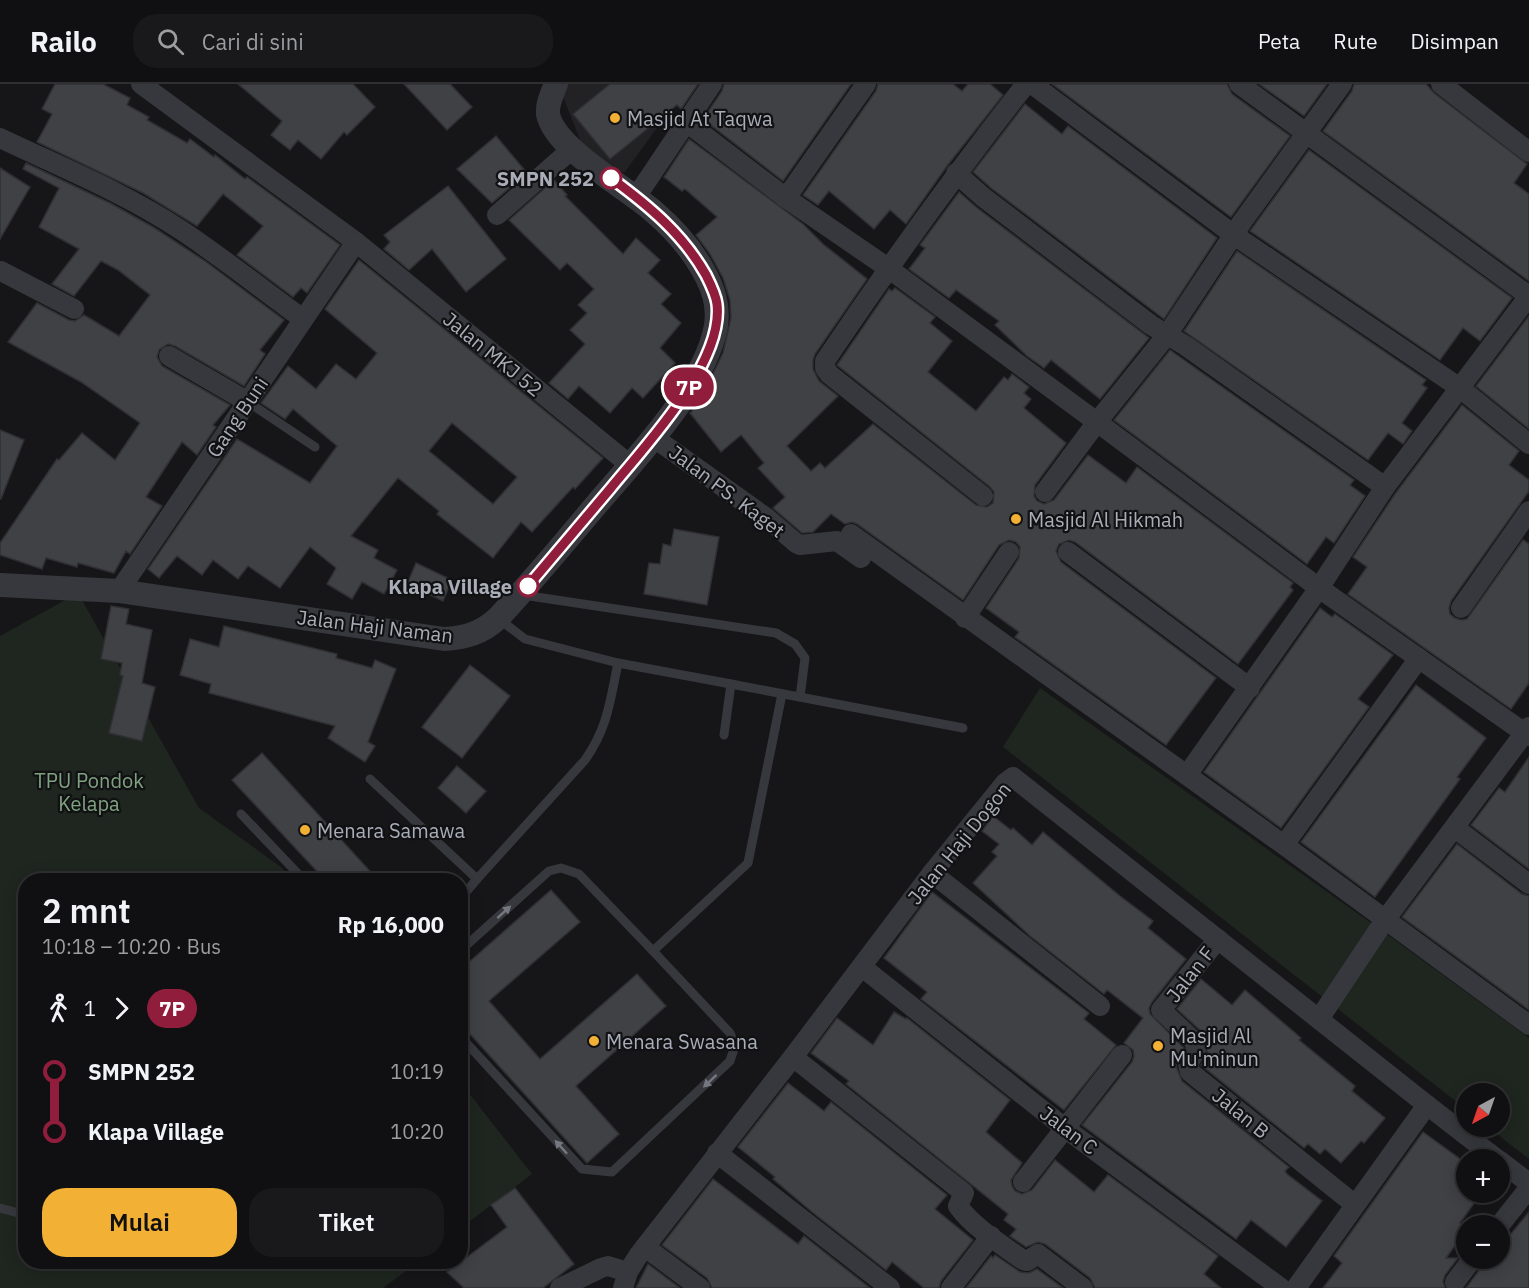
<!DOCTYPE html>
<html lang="id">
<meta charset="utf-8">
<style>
:root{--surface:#101012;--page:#19191b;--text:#f1f3f6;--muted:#9c9d9f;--line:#303032;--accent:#f2b134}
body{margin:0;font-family:"IBM Plex Sans",sans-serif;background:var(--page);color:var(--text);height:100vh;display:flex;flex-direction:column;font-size:22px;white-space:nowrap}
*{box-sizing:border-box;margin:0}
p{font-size:20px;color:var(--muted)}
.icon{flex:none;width:33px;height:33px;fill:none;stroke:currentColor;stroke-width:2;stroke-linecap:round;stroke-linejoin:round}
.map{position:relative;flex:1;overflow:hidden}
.panel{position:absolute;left:18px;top:789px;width:450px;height:396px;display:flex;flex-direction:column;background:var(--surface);border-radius:24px;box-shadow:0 3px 15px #0003,0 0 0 2px var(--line)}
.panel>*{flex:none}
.badge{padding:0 12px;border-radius:20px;font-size:21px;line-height:39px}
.needle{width:39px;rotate:220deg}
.buttons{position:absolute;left:1456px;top:999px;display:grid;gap:12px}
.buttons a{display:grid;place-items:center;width:54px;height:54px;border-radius:50%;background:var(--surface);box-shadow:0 3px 15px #0003,0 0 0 2px var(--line);font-size:30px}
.map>.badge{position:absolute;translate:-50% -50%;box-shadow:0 0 0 3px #fff}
.legs{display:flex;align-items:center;gap:9px;height:66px;padding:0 24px;font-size:20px}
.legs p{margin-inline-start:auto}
.summary{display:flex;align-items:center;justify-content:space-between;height:102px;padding:0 24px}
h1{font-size:33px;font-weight:600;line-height:45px}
.action{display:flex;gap:12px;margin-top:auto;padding:12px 24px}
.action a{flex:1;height:69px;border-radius:24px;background:var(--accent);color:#111;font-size:24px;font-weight:600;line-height:69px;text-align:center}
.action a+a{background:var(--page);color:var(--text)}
ul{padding:0 24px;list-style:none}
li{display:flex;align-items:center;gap:21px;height:60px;font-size:22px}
li i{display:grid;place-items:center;width:9px;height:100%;margin:0 8px;background:currentColor}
li i::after{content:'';width:15px;height:15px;margin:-8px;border:4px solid;border-radius:50%;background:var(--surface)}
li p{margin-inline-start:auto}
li:first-child i{background:linear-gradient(#0000 50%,currentColor 0)}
li:last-child i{background:linear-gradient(currentColor 50%,#0000 0)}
header{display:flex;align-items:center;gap:36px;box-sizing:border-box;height:84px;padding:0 30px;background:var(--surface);border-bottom:2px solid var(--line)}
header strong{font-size:28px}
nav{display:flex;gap:33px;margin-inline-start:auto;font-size:21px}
.search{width:420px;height:54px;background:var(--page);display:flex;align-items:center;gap:15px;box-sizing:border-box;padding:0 21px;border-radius:24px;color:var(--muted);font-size:22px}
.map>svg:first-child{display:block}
.built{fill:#222225}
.green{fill:#1e261f}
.building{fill:#404145;stroke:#303034;stroke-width:1.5;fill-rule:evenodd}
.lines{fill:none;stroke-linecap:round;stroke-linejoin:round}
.service{stroke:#37383d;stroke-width:9}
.minor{stroke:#37383d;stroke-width:20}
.tertiary{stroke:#37383d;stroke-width:24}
.oneway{fill:#757881}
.line-1-casing{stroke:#fff;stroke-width:14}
.line-1{stroke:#901d3c;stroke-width:9}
.poi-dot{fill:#f2b134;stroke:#111113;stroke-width:2}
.stop-1-dot{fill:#fff;stroke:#901d3c;stroke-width:3}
.labels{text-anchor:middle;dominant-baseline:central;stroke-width:4.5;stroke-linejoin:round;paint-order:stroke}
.poi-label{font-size:20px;fill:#a8adb8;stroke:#111113;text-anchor:start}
.stop-label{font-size:20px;font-weight:bold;fill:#a8adb8;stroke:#111113;text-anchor:end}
.street-label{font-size:20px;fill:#a8adb8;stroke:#111113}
.park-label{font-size:20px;fill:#7fa381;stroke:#111113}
</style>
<header>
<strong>Railo</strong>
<div class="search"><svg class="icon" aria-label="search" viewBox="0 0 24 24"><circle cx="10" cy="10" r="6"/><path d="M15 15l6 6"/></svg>Cari di sini</div>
<nav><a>Peta</a><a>Rute</a><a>Disimpan</a></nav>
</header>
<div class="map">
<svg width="1529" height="1204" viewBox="0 0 1529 1204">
<rect width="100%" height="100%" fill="#161618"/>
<path class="built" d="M564,0H689L624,89L585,68L561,8Z"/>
<g class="green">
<path d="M78,509L199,724L281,783L293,796H26V1178H418L383,1204H0V552Z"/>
<path d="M1040,604L1384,848L1529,954V1075L1488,1043L1500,1042V1010H1467V1026L1003,663Z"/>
<path d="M461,999L532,1090L461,1144Z"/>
</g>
<g class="building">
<path d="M55,0H103L130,14L127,21L149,33L147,36L187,59L190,55L214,73L215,71L245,95L247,93L340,161L307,209L301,204L293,213L237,171L263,142L223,110L197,142L143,109L37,58L52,30L42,25Z"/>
<path d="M238,0H353L375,23L347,51L344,48L321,75L298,56L290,66L271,51L282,37Z"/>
<path d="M404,0H450L472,23L447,46Z"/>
<path d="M610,0H698L681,25L677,21L610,75L573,30Z"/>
<path d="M724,0H851L783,97L703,35L722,7Z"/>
<path d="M878,0H953L962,7L968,0H990L1003,11L947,82L906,140L890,126L874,145L829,107L818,121L803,111L876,7Z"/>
<path d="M1052,0H1227L1232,10L1290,52L1231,133Z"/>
<path d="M1259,0H1327L1304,32Z"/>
<path d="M1354,0H1426L1434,9L1527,80L1514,99L1529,110V197L1323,47L1352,7Z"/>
<path d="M1025,20L1062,50L1068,42L1217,154L1164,235L991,104L973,88Z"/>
<path d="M496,52L527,89L492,119L457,85Z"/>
<path d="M689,55L803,140L823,160L867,195L815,270L813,276V285L819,297L838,312L787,362L811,387L820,379L825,384L873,340L976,421L987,423L993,419L994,408L990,403L837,281L889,205L892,207L895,204L935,233L930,239L952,257L928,288L976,327L1004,293L1008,296L1012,290L1029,303L1024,309L1031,315L1024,324L1066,359L1035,401L1034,412L1037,417L1044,420L1054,416L1088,371L1126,399L1137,383L1293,499L1290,503L1293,506L1238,580L1075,458L1069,456L1059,460L1056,467L1061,478L1216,594L1166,661L1015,553L1019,548L986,524L1019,474L1020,463L1016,458L1009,456L999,461L963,516L857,440L852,438L845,440L831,430L813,448L802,449L773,424L785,413L758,384L764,379L741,351L721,368L690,329L708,312L704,308L723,269L731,234L730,216L723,194L710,170L696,151L717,133L685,105L682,107L664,93Z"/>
<path d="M1309,66L1512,214L1480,257L1463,244L1440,276L1250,147Z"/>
<path d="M26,79L110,119L153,143L205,177L284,236L260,266L265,270L244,302L175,262L168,260L159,266L157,273L162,282L230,321L213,341L216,343L197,371L182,358L146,413L162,422L130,470L126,467L114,489L78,479L77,483L46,474L42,485L0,471V459L57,375L59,376L82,349L115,376L140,339L81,298L8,258L37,219L69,236L75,237L84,231L119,252L150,211L118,186L101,177L74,212L52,200L79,165L39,143L59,104L23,85Z"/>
<path d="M0,84L30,103L0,155Z"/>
<path d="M554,96L567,111L565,112L623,170L636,154L660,176L648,189L671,210L661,220L681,239L660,264L675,279L643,314L632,304L610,329L579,302L568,315L549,299L585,260L570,246L587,229L578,221L594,205L567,179L560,186L509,136Z"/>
<path d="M448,102L506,175L466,208L432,165L409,186L384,165L390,158L384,151Z"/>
<path d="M959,108L976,123L1149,254L1100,315L1051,276L1044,284L1027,272L995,241L999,237L956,206L949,214L909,185L925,164L920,161Z"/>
<path d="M1237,167L1426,296L1422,301L1427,304L1402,339L1412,347L1403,360L1388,349L1368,376L1184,247Z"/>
<path d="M359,176L603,374L575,405L573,403L532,448L521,438L493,474L437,430L439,427L398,394L351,452L378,466L374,474L397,486L384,510L362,498L352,515L327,500L336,484L310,463L280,504L248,482L238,495L213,476L202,491L177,472L159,494L148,485L237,355L310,399L337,362L293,325L285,335L261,319L288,282L316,305L336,280L356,295L377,269L325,225ZM452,339L517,393L493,420L429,367Z"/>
<path d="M1529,232V345L1476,302Z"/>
<path d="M1170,266L1354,396L1350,401L1365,412L1334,459L1326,453L1307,480L1114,336Z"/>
<path d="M1462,321L1519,367L1509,381L1529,396V407L1451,517L1449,524L1450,530L1455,534L1461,536L1467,535L1523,456L1529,460V599L1511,625L1348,510L1367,483L1353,473L1395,410Z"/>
<path d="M0,346L24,356L1,415H0Z"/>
<path d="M674,445L719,453L707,521L644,510L649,479L660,480L663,460L671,462Z"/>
<path d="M416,479L452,496L443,517L407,500Z"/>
<path d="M111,522L129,525L126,540L152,546L142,599L155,603L142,657L109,649L123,592L120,591L122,579L101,575Z"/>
<path d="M1320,524L1332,533L1335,530L1393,571L1358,615L1369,623L1281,744L1204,688Z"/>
<path d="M224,542L337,570L336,574L372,584L375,576L396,585L368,658L375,662L365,678L328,654L335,642L209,609L211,600L180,591L190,555L219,563Z"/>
<path d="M470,581L510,612L462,674L422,643Z"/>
<path d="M1416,601L1486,654L1457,693L1460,695L1375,813L1301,758Z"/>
<path d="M262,669L378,796H325L232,696Z"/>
<path d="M1529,673V785L1471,741L1499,704L1505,708Z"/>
<path d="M457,682L486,707L466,729L438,704Z"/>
<path d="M993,732L1011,746L1013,744L1032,761L1043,748L1120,812L1153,837L1148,844L1186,875L1152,918L1149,924L1150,930L1184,964L1178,974L1176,982L1182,997L1289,1083L1285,1087L1287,1090L1322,1117L1286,1163L1251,1136L1236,1155L1082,1041L1132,978L1134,972L1133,966L1124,959L1143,934L1107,906L1104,910L1030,852L973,799L997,772L992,768L999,760L982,747Z"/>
<path d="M1457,760L1522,810L1529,812V926L1402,833Z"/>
<path d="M551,806L580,838L489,917L540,975L637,890L666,922L576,1002L619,1050L587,1079L460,939V886Z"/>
<path d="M932,808L1089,929L1084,935L1116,961L1064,1026L921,915L927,908L884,874Z"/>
<path d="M1201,895L1232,921L1245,906L1301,954L1299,956L1355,1002L1352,1007L1385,1034L1364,1059L1361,1057L1341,1079L1325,1065L1320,1070L1308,1060L1304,1064L1201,981L1207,971V956L1203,949L1177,925Z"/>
<path d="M894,928L906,935L907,934L1010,1016L986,1048L1022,1079L1011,1096L1012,1102L1015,1107L1022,1110L1032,1106L1055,1076L1094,1108L1108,1091L1218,1172L1204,1190L1221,1204H1095L1090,1194L1045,1160L1038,1158L1026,1163L1010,1152L1016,1145L1004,1136L1008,1130L846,1000L849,997L811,969L837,934L873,961Z"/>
<path d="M788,999L824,1027L831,1018L947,1111L935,1125L973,1156L941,1197L939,1204H924L892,1178L886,1186L812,1128L773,1095L775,1093L738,1063Z"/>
<path d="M1423,1048L1467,1080V1108H1482L1460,1139L1467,1145L1446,1174H1458L1445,1191L1443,1197L1445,1204H1323L1342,1179L1334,1172Z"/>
<path d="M713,1095L798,1160L804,1152L870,1204H712L707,1194L662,1161Z"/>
<path d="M515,1104L574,1180L543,1204H464L447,1188L507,1143L491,1121Z"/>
<path d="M1529,1128V1204H1466L1483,1181L1485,1174H1500V1163Z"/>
<path d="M995,1171L1020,1188L1029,1189L1037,1185L1063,1204H966L991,1172L993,1174Z"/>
<path d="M648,1180L680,1204H636Z"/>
</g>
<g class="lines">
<g class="service">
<path d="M248,318L315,363"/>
<path d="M523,511L776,549L795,560L805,574L800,613"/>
<path d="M499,535L525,555L618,579L731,600L724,651"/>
<path d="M731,600L963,644"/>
<path d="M370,695L477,795L585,676C608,643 610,617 618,579"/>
<path d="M241,730L304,796"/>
<path d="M460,815L477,795"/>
<path d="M460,867L549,787L561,784L579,790L653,867"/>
<path d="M460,952L582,1085L612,1088L730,977L735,962L730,949L653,867L748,779L782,610"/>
<path d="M0,1124L26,1131"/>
</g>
<g class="minor">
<path d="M141,0L356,158L630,381"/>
<path d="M1032,0L1234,151L1460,304L1529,360"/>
<path d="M1239,0L1529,212"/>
<path d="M1441,0L1529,68"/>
<path d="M685,37L786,114L888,184L1105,344L1319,504L1529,652"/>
<path d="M0,54C61,83 125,109 181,146C223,174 263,206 303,235"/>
<path d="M956,89L983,113L1151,241L1186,262L1385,403"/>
<path d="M636,113L712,0"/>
<path d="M786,114L866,0"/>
<path d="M497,131L572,65"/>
<path d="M1,187L74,225"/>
<path d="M169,272L248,318"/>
<path d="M653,353L768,435L796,459L800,461L837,457L861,474"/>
<path d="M1045,408L1097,338L1167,251L1242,138L1342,0"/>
<path d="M983,412L829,290L825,284V277C889,182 955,90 1026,0"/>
<path d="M851,450L1284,761L1529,941"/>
<path d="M1068,468L1250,604"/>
<path d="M119,507L356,158"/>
<path d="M1461,524L1529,427"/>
<path d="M965,534L1009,468"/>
<path d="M1187,691L1319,504L1385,403L1529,212"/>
<path d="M1455,744L1529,800"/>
<path d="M1284,761L1419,574"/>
<path d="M932,789L1100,922"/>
<path d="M1218,855L1161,926L1195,958L1196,966L1188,980L1190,988L1354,1120"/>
<path d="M862,883L1066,1045L1281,1204"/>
<path d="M1319,935L1385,836L1529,643"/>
<path d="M793,973L964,1109L958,1122C974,1144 1001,1160 1023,1176L1027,1177L1038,1170L1083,1204"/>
<path d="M717,1069L890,1204"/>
<path d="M1500,1077L1529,1099"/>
<path d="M1023,1098L1122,971"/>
<path d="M1499,1142L1529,1104"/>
<path d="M645,1163L700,1204"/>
<path d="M1455,1198L1473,1174"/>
<path d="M560,1204L601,1184L608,1182L628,1188"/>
<path d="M623,1204L628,1188L638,1172L793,973L932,789L1005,699L1013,693L1427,1021L1498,1076"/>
<path d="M951,1204L991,1152"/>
<path d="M1296,1204L1427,1021"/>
</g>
<path class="tertiary" d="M0,501L119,507L444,555C465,554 482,549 498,534C532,498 564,459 596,421C636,374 705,303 716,242C719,220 713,204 703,186C690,163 673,144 653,127C627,104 554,64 548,30C547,20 552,10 556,0"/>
</g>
<defs><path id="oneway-solid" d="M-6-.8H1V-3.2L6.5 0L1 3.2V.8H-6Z" transform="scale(1.5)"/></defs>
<g class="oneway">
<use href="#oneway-solid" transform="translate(504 828) rotate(-42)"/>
<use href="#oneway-solid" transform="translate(710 997) rotate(137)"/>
<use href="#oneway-solid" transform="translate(561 1063) rotate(-132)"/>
</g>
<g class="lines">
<g class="line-1-casing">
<path id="line-1" d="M528,502C555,470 582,438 610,405C645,362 724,279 717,220C716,211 710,199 706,191C683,150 649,122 611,94"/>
</g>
<use href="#line-1" class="line-1"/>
</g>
<g class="poi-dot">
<circle cx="615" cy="34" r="6"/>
<circle cx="1016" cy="435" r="6"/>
<circle cx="305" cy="746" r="6"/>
<circle cx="594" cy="957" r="6"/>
<circle cx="1158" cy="962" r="6"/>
</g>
<g class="stop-1-dot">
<circle cx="611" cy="94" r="10"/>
<circle cx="528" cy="502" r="10"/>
</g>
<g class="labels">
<g class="poi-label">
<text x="627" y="34">Masjid At Taqwa</text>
<text x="1028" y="435">Masjid Al Hikmah</text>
<text x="317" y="746">Menara Samawa</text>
<text x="1170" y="951">Masjid Al<tspan x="1170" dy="23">Mu'minun</tspan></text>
<text x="606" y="957">Menara Swasana</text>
</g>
<g class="stop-label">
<text x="594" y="94">SMPN 252</text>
<text x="512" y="502">Klapa Village</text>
</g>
<g class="street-label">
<text transform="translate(493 270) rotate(39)">Jalan MKJ 52</text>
<text transform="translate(237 333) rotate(-56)">Gang Buni</text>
<text transform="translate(727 407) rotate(37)">Jalan PS. Kaget</text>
<text transform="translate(375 542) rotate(7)">Jalan Haji Naman</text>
<text transform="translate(959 759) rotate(-51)">Jalan Haji Dogon</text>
<text transform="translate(1190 890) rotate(-52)">Jalan F</text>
<text transform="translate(1241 1029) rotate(39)">Jalan B</text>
<text transform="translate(1069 1046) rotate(37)">Jalan C</text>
</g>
<g class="park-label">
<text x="89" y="696">TPU Pondok<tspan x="89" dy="23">Kelapa</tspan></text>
</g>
</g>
</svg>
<div class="buttons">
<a><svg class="needle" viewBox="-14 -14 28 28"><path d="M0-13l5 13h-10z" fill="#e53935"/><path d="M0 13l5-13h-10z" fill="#9c9d9f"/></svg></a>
<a>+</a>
<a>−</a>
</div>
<b class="badge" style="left:689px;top:303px;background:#901d3c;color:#fff">7P</b>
<section class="panel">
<div class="summary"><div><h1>2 mnt</h1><p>10:18 – 10:20 · Bus</p></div><b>Rp 16,000</b></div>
<div class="legs"><svg class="icon" aria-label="walk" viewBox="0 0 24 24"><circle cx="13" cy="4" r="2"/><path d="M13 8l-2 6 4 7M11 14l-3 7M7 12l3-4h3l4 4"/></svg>1<svg class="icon" aria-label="forward" viewBox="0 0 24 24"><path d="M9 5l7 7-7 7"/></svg><b class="badge" style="background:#901d3c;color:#fff">7P</b></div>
<ul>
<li><i style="color:#901d3c"></i><b>SMPN 252</b><p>10:19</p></li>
<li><i style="color:#901d3c"></i><b>Klapa Village</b><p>10:20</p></li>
</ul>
<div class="action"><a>Mulai</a><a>Tiket</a></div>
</section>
</div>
